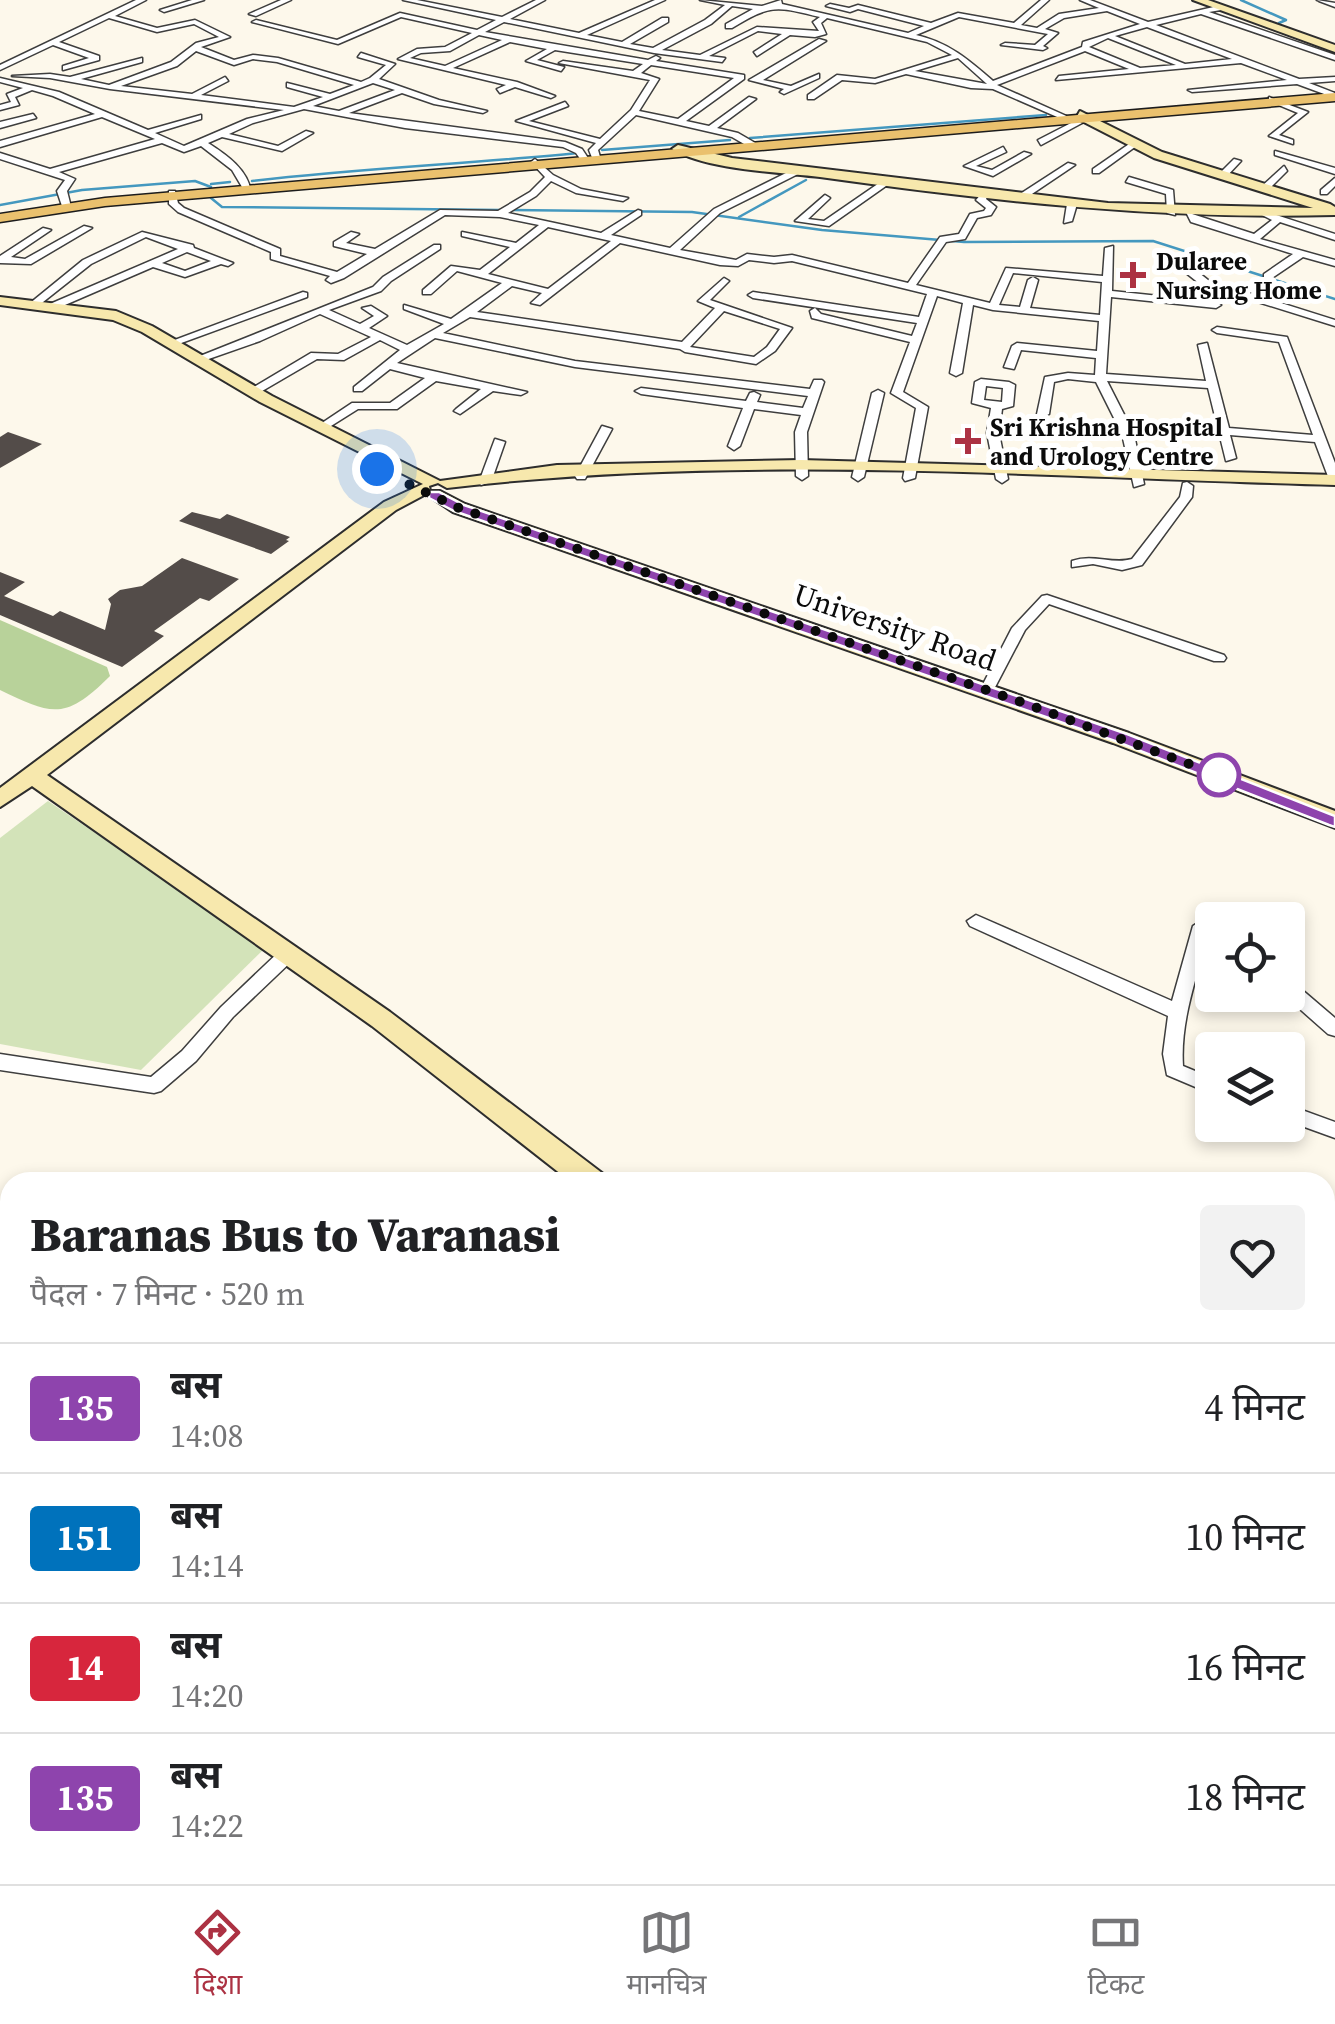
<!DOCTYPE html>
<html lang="hi">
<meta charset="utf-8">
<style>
:root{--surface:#fff;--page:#f2f2f2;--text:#202124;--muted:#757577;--line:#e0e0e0;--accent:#ac3243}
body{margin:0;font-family:"Source Serif 4","Noto Sans Devanagari",serif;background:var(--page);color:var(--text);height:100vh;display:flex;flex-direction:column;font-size:38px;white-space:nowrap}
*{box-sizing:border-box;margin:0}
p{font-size:32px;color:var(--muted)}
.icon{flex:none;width:55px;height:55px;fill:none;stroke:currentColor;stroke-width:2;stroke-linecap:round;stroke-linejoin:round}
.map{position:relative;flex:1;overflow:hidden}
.details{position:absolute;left:0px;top:1172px;width:1335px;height:712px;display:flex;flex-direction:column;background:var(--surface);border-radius:30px 30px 0 0;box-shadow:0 5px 15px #0003}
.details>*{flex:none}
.badge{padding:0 20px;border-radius:8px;font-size:35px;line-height:65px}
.fabs{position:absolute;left:1195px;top:902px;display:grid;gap:20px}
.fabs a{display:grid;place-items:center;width:110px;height:110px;border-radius:10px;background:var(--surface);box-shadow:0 5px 15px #0003;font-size:50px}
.you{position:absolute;width:50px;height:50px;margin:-25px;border:8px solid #fff;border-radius:50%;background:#1a73e8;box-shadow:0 0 0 15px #1a73e833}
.map>.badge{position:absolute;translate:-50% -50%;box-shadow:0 0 0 5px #fff}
.round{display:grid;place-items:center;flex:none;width:105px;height:105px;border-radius:10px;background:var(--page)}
.overview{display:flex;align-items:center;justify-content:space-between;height:170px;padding:0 30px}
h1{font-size:48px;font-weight:800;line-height:75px}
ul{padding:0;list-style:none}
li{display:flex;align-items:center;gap:30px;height:130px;padding:0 30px;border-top:2px solid var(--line)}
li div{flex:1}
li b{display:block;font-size:38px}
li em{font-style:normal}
li .badge{min-width:110px;font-weight:700;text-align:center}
.menu{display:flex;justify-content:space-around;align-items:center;height:140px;border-top:2px solid var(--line);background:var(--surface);font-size:28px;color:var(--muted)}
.menu a{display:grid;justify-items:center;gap:5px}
.menu .selected{color:var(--accent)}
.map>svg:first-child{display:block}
.green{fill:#d3e3b9}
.forest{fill:#b8d29a}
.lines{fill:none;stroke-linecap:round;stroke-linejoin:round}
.stream{stroke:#4498bf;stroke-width:2.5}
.building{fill:#534c49}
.street-casing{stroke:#3e3e3e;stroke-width:3}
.secondary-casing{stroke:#2d2d2d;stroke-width:4}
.primary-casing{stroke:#1c1c1c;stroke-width:3}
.street{fill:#fff;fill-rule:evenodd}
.secondary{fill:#f7e8ad;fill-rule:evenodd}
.primary{fill:#eac16e;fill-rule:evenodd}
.line{fill:#8e44ad;stroke:#fff;stroke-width:2.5}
.walk{stroke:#0b0b0b;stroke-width:10;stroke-dasharray:0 18}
.poi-dot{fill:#ac3243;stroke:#fff;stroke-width:4}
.stop-dot{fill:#fff;stroke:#8e44ad;stroke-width:5}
.labels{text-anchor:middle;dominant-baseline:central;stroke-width:10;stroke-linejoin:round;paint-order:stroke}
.far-poi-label{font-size:25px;font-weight:bold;fill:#0b0b0b;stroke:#fff;text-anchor:start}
.street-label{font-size:30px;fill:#0b0b0b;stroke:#fff}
</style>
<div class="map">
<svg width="1335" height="1884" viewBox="0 0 1335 1884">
<rect width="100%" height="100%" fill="#fdf8eb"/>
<path class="green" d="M48,801L265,948L141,1070L0,1044V838Z"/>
<path class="forest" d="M0,620L107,667L110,676C65,721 52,715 0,690Z"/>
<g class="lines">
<g class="stream">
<path d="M1241,0L1286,20L1279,23"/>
<path d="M750,138L1046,115"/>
<path d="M602,150L730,140"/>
<path d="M252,181C360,168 469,164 578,153"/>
<path d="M211,184L230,182"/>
<path d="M211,198L222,207L500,210"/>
<path d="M0,205L82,190L195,181L211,187"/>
<path d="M511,210L692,212L822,230L964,242L1153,241L1335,299"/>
<path d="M739,217L806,180"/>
</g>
</g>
<g class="building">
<path d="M8,432L42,444L0,468V437Z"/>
<path d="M192,512L220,519L227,514L290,537L286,540L289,541L271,554L179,521Z"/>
<path d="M182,558L239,579L209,601L200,598L154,631L164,636L122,667L0,615V572L25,582L4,596L53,616L60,611L105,630L111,604L108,599L120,590L142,586Z"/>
</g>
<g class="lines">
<g class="street-casing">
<g id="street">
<path d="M136,0H146L115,16L157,28L195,20L230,37L201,47L234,60L253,55L278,58L361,82L370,78L386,65L358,57L361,53L395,64L379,79L439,100L487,111L483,113L434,104L402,93L349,113L565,142L582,149L590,161L583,163L576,153L563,147L405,128L304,109L253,123L229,134L278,146L306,131L313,133L282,151L222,137L208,143C227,155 248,170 251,192H245L232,170L201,146L184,152L162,143L59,172L75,179L67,191L71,207L63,209L57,191L65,180L0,159V153L50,169L155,139L102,117L0,147V141L95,114L53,96L32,90L15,97L19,105L0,110V105L11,102L7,94L23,88L0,82V78L59,92L148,130L201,115V119L155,133L184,146L247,119L284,110L110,89L50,78L12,76L50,74L70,77L142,58V62L81,79L109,85L171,62L196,43L219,37L194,24L157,32L109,18L59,42L99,56V60L63,70V66L89,58L53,45L0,70V65ZM196,51L234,65L253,59L277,62L354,85L330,94L287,83V87L323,97L294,107L201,95L228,81L225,77L192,94L121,86L177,66ZM373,83L395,90L339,111L313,106Z"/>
<path d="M192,0H204L164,12L160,10Z"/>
<path d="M281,0H291L256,16L249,14Z"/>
<path d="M403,0H417L502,17L536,0H545L510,19L579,33L655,0H665L587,35L622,42L662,18H668V22L630,44L653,48L705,20L725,5L700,0L762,6L781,0L782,4L908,33L924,26L858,9L850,12L826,6L830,4L849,8L858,5L931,23L958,13L1014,23L1041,0H1049L1021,25L1037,28L1059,14L1099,8L1080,0H1090L1148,22L1218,6L1221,10L1209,12L1335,55V60L1201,14L1156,25L1299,79L1335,77V81L1309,83L1335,93V98L1297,84L1192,92L1188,90L1287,80L1241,63L1056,80L1059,76L1129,69L1085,51L997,85L1082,123L1041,145L1038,140L1071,123L993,89L971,88L906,74L875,83L842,80L814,99H808V95L837,75L875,79L952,55L927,42L827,18L821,23L826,34L815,37L790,35L757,56L754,52L782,34L758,31L709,56L725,58L722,62L654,53L504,22L485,32L648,60L656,56L660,58L656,61L744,75V79L686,121L709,126L749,97L756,99L717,128L738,133L757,144V148H751L732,137L636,115L598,150L601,160L597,163L593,160L589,150L596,143L516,121L565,102L568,106L529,121L600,139L631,110L650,80L559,63L563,61L633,71L643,64L555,50L537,60L564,67L561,71L526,61L547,49L510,42L453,68L517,82L555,96L551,98L515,87L500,93L497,89L506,85L398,59L417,49L445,47L472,33L401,17L338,44L252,22L256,20L337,40L400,13L477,30L496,20ZM732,6L753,9L726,24V28H732C772,4 775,6 820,17L813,22L819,31L757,27L700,55L662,50L711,24ZM1107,11L1140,24L1083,42L1082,47L993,81C969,60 948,42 916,35L959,17L1048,34L1035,45L1005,43L1001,45L1043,50L1047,48L1043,46L1058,33L1045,29L1064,18ZM1147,27L1232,59L1185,64L1115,36ZM479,35L502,40L445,66L410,58L421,53L450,51ZM1108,38L1176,65L1140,68L1089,47ZM958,58L987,84L915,71ZM651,65L734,78L678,119L639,111L659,79L641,73Z"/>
<path d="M1317,0L1335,3V7L1319,1Z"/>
<path d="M819,39L826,41L763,80L791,86L819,74V78L784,94L780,92L784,89L749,80Z"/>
<path d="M1269,97L1308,112L1279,135L1293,140V144L1269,136L1298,113L1269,101Z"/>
<path d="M33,114L36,118L0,128V122Z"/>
<path d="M1132,142L1139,144L1099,173H1093V169Z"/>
<path d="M1003,147L1006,152L976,166L992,170L1024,152L1031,154L993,176L964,166Z"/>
<path d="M1275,151L1335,168V174L1275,155Z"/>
<path d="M535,159L553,175L581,189L628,198L623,201L576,193L551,181L536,196L508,213L601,233L638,210L641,211V215L611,235L670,248L714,209L796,168H802V172L720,213L680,250L736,260L747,254L774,257L792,255L908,283L940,237L959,234L970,214L984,211L986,208L976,200L983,192H989L986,199L996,207L991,215L977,218L965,239L946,242L916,285L990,303L1006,268L1103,276L1105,248L1113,246L1112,291L1216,302L1221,305L1216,308L1111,297L1106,374L1206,381L1198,345L1207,343L1229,428L1313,435L1279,342L1217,333L1212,330L1217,327L1287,337L1335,463V483L1329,479L1315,442L1230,435L1236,458L1226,461L1208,388L1107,381L1134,434L1144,484L1134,487L1122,434L1096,382L1068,379L1054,382L1049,414L1043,417L1037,414L1045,377L1068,373L1095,375L1096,358L1021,350L1014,369L1004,367L1012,346L1017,343L1097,351L1099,321L993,310L973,305L962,373L956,376L950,373L963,303L937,296L903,392L928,407L915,478L905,481L903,478L916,408L891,393L910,342L812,318L810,311L815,308L821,314L912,336L917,323L753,298L748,295L753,292L919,317L927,294L792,261L774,263L749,260L738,266L720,265L620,243L540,305L531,303L542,293L512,286L477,312L682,342L715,308L698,301L724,278L729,281L710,300L792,328L775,351L756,364L685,352L680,349L470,317L443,333L575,361L810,389L814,380H822L824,382L807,432L808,476L802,480L796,476L795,432L801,415L754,409L740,446L734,450L728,446L743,408L641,394L635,391L641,388L746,401L750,393L754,392L760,395L757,402L803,408L808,396L575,367L435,338L397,363L527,392L521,395L493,391L460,414L454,411L456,409L481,389L436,381L397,409H358L323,431L317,427L319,425L352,403H390L425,378L390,369L362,391H354V387L400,350L380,340L344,360L317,359L257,394H249V390L311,353L338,354L371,337L320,314L260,341L200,362L190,360L373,287L383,277L434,245H440V249L391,281L381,291L329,310L360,324L374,316L362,308L371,306L387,316L369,328L407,345L444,324L404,309V305L451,319L502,283L457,271L431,294H423V290L451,266L480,270L510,247L462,236V232L516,243L539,225L500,217L445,215L344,278L331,283L326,280L330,276L271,259V252L178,212L169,204V191H175L178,203L184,208L280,249V256L337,272L367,254L334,246V242L351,232L359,234L346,243L375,249L440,210L498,211L530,192L545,177L531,162ZM548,227L611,241L548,289L488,274ZM1013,273L1102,282L1100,315L1030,308L1038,280L1033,277L1028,280L1020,307L999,305ZM724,311L780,329L767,347L754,357L690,347Z"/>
<path d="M1234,159L1241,161L1226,177H1220V173Z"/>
<path d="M1068,163L1075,165L1023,200H1017V196Z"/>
<path d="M1284,166L1287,171L1268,190H1262V186Z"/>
<path d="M1129,177L1173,190L1175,215L1167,213L1166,194L1126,182Z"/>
<path d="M1335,178V186L1327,194H1321V190Z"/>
<path d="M885,179L893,181L829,226L795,221L825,195L830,198L828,200L808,219L824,221Z"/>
<path d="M1072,201L1077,204L1072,221L1064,223L1067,204Z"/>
<path d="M1186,212L1254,234L1272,220L1262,215L1267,212L1335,234V240L1280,222L1260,239L1335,260V266L1303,257L1272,278H1264V274L1293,254L1191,222Z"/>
<path d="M84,226L92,228L31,264L0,263V256L43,228L51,230L11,257L25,259Z"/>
<path d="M142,232L193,245L194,248L233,263L228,266L221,264L185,277L153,267L58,308H50V304L178,249L146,237L91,264L38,306L29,304L83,260ZM187,252L211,261L185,271L162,263Z"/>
<path d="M1176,261H1184L1208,280L1335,320V326L1200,284L1176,265Z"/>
<path d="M303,292L307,293V297L173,346L164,344Z"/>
<path d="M981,379L1009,382L1015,385L1013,406L1002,409L999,433L1008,479L1002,483L996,479L987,433L991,408L972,403L975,382ZM986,386L1003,388L1002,402L984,400Z"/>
<path d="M878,390L884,393L864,477L858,481L852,477L872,393Z"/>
<path d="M602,426L612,429L585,479H577L575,476Z"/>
<path d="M495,439L505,442L491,482L481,485L479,482Z"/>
<path d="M1187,482L1193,486L1192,497L1142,565L1122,570L1093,564L1072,567V561C1094,553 1112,565 1132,559L1180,497L1183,483Z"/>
<path d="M1047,595L1224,655L1226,658L1224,661H1214L1049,604L1025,630L992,693H982L980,690L1012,628L1042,596Z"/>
<path d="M976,915L1172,1001L1193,926L1202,920L1212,924V939L1207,938C1196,980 1180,1022 1183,1066L1212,1078V1094L1167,1075L1163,1054L1168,1016L970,926L967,921Z"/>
<path d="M289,946L295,948L298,953L295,958L233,1017L196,1061L161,1091L154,1093L0,1070V1054L151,1077L182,1051L221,1007L283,948Z"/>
<path d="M1288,981L1294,983L1335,1018V1036L1328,1034L1284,995H1288Z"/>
<path d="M1288,1105L1335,1122V1138L1288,1121Z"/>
<path d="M488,1875H532L536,1884H490Z"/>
</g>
</g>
<g class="secondary-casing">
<g id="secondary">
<path d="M1193,0H1208L1335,45V52Z"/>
<path d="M1080,111L1162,152L1330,204L1335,207V215C1161,220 992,201 820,177C778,172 707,170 672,149L678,145L732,158L1108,203L1313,208L1154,158L1076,118Z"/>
<path d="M0,297L116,311L152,326L272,396L440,481L557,465L801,460L1335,475V485C1040,477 741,453 447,488L438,483L429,486L430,491H440L465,504L1129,733L1335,811V828L1113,743L453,512L426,494L396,510L47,775L390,1012L602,1173L606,1182H571L372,1026L32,786L0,807V788L384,502L423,484L260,402L142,332L113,320L0,305Z"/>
<path d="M0,1407L10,1408V1440L0,1439Z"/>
<path d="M1325,1533L1335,1537V1572L1325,1568Z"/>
<path d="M842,1875H882L881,1884H841Z"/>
</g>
</g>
<g class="primary-casing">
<path id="primary" d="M1335,93V101L105,206L0,222V214L105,198Z"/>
</g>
<use href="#street" class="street"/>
<use href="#secondary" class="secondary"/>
<use href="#primary" class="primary"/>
</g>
<path class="line" d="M429,492H439L464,505L1127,734L1335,816V827L1329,825L1115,741L454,511L429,498Z"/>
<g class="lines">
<path class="walk" d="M377,469L459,508L1021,702L1219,775"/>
</g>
<g class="poi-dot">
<path d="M1128 260h10v10h10v10h-10v10h-10v-10h-10v-10h10z"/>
<path d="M963 426h10v10h10v10h-10v10h-10v-10h-10v-10h10z"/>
</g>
<circle class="stop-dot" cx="1219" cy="775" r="20"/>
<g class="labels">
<g class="far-poi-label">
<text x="1156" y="261">Dularee<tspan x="1156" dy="29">Nursing Home</tspan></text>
<text x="990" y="427">Sri Krishna Hospital<tspan x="990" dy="29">and Urology Centre</tspan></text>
</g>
<g class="street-label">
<text transform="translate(895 627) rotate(19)">University Road</text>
</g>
</g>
</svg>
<div class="fabs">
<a><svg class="icon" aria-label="locate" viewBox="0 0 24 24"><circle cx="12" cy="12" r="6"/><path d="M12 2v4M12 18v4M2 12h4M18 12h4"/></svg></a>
<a><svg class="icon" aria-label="layers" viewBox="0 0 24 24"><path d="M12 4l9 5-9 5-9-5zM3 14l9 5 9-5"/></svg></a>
</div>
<div class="you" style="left:377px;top:469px"></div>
<section class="details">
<div class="overview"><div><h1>Baranas Bus to Varanasi</h1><p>पैदल · 7 मिनट · 520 m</p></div><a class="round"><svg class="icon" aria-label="heart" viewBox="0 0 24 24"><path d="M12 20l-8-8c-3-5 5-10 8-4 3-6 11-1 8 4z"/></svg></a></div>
<ul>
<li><span class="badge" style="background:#8e44ad;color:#fff">135</span><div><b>बस</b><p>14:08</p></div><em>4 मिनट</em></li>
<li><span class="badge" style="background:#0072bc;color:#fff">151</span><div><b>बस</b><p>14:14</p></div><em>10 मिनट</em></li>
<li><span class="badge" style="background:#d7263d;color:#fff">14</span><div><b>बस</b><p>14:20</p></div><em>16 मिनट</em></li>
<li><span class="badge" style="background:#8e44ad;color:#fff">135</span><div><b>बस</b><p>14:22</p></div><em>18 मिनट</em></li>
</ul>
</section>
</div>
<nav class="menu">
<a class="selected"><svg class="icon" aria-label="directions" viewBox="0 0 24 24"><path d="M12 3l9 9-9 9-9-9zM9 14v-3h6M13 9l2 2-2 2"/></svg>दिशा</a>
<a><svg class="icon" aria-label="map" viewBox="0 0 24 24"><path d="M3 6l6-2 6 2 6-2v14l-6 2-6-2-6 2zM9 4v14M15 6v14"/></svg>मानचित्र</a>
<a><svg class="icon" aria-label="tickets" viewBox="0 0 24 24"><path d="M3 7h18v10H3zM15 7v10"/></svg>टिकट</a>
</nav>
